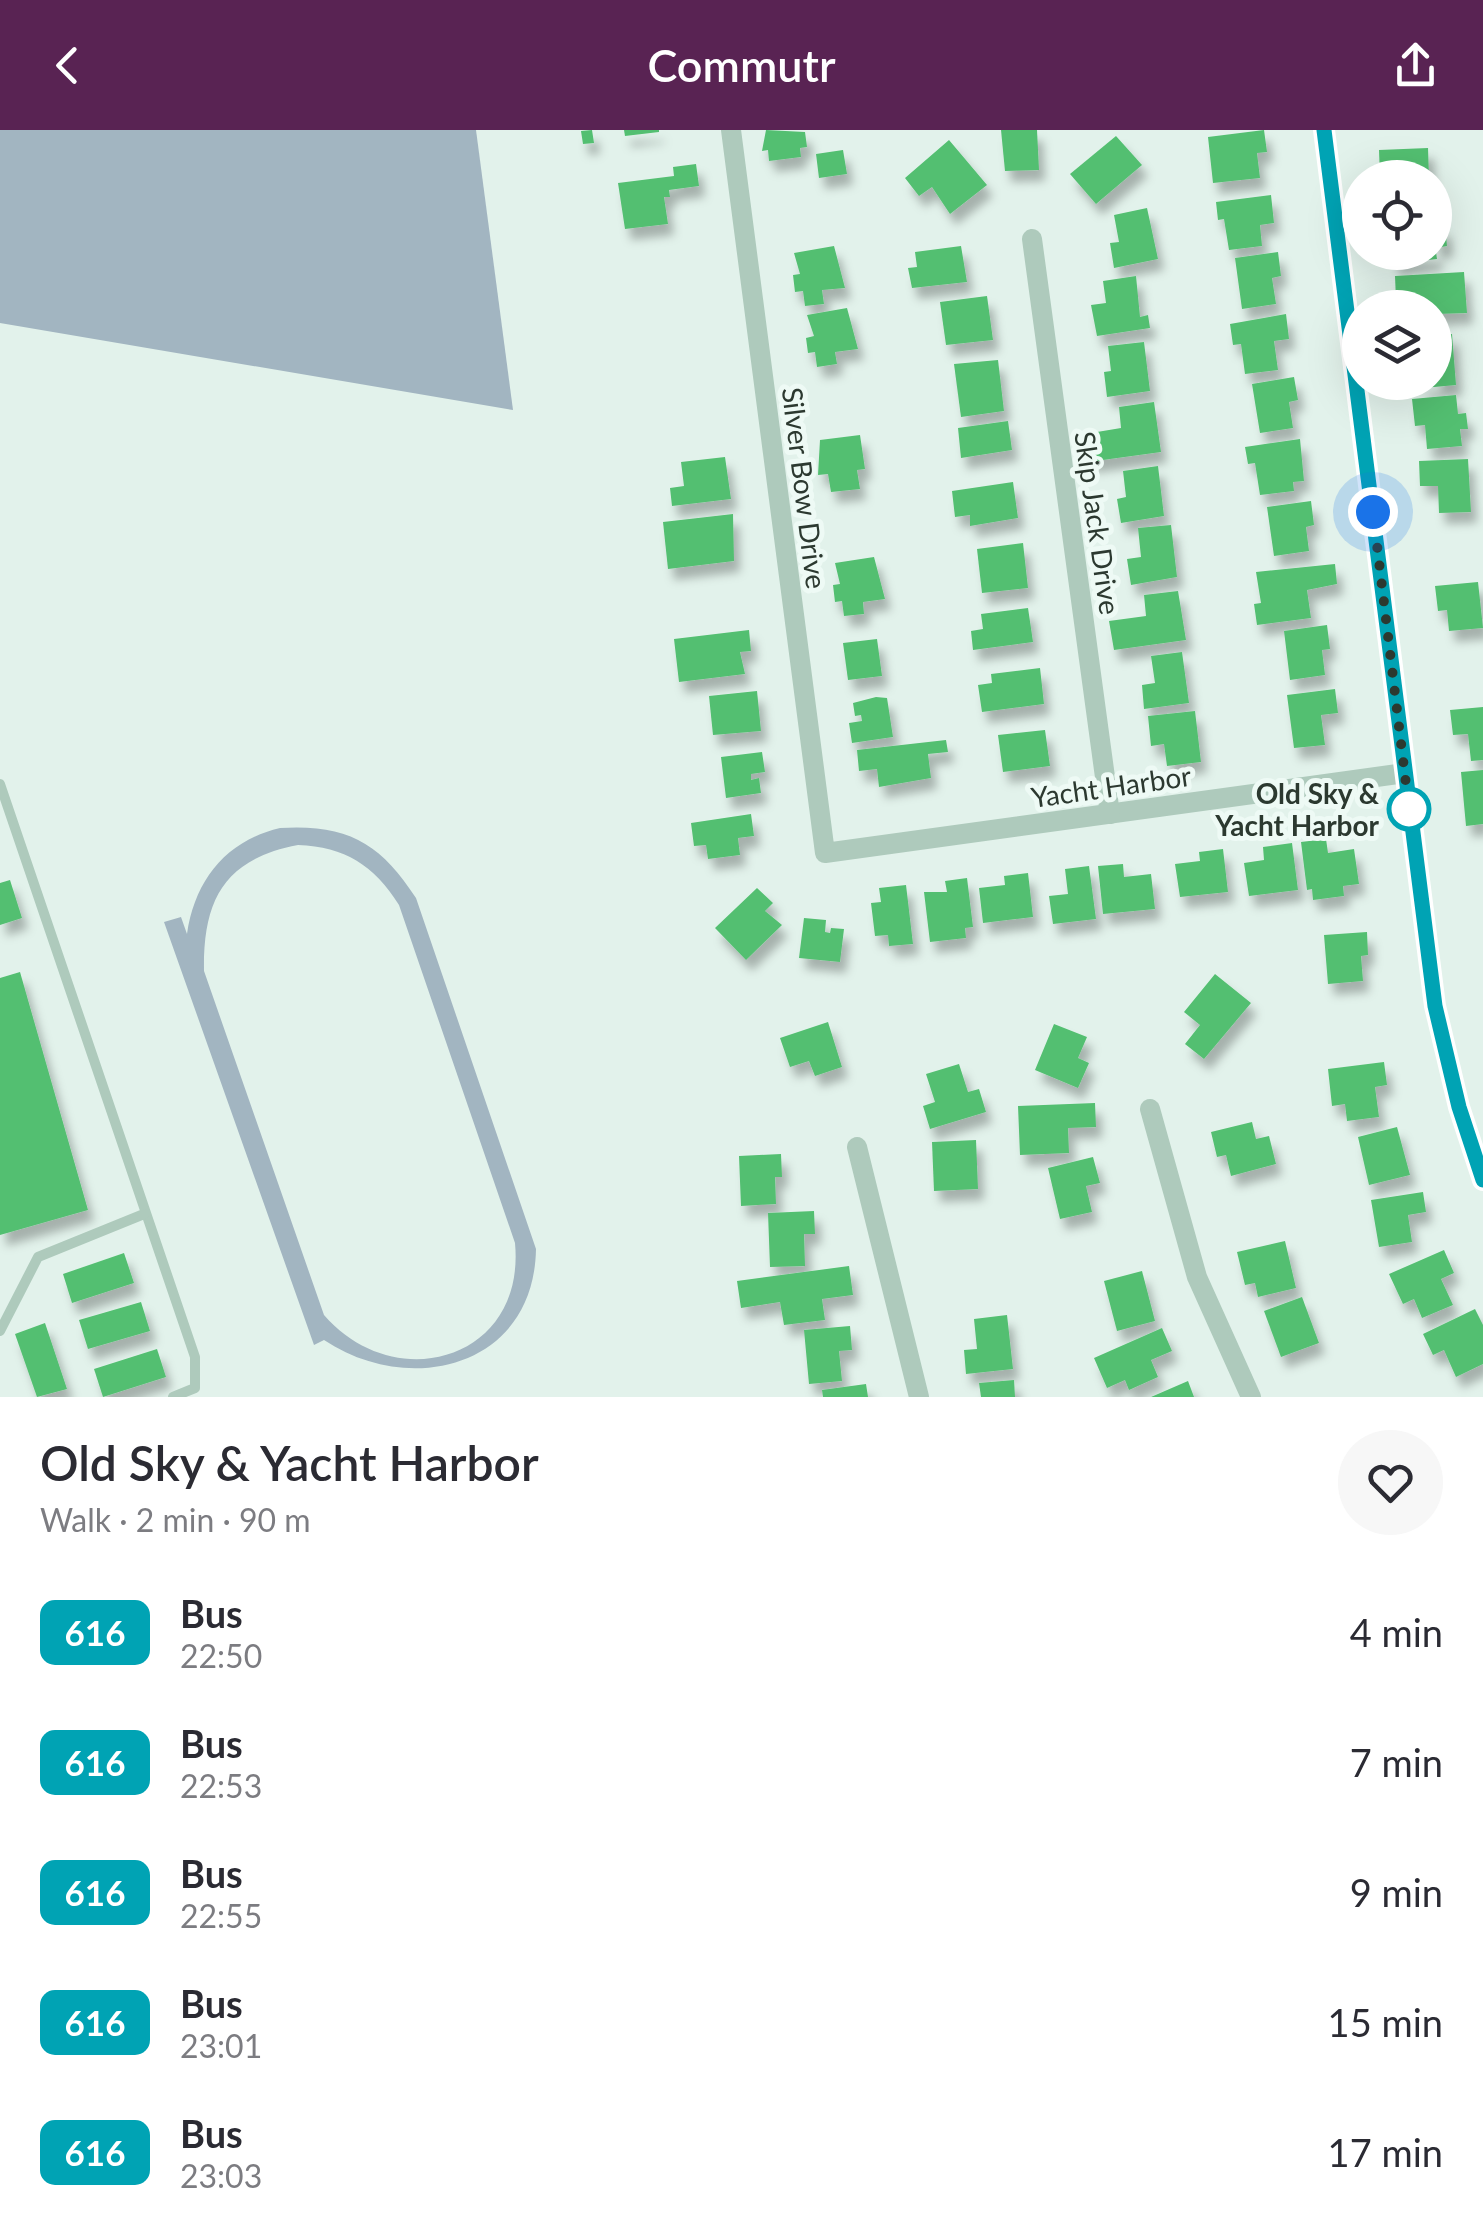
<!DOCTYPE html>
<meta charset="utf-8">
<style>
:root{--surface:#fff;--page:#f7f7f7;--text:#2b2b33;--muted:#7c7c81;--accent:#592353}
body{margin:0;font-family:Lato,sans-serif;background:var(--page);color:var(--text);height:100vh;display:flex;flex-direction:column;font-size:38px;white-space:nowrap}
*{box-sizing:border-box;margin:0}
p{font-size:32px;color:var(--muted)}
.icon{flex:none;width:55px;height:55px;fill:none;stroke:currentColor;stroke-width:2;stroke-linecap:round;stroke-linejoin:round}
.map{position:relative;height:1267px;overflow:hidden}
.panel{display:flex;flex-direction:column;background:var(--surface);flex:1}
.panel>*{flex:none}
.badge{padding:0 20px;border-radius:15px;font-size:35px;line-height:65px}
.tools{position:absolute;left:1342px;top:30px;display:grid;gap:20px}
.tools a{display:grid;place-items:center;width:110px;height:110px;border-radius:50%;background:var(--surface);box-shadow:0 10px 40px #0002;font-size:50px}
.you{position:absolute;width:50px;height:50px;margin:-25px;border:8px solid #fff;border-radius:50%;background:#1a73e8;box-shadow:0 0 0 15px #1a73e833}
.map>.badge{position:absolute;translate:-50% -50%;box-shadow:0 0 0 5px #fff}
.round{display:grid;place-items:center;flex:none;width:105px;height:105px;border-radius:52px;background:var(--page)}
.summary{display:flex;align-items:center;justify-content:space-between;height:170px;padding:0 40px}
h1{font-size:48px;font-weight:600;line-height:75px}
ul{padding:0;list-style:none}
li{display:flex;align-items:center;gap:30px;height:130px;padding:0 40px}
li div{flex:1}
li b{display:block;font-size:38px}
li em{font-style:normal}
li .badge{min-width:110px;font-weight:700;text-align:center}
header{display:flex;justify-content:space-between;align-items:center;height:130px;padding:0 40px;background:var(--accent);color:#fff;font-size:45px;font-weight:600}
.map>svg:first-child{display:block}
.green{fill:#a2b5c1;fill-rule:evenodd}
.building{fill:#53bf71;filter:url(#shadow)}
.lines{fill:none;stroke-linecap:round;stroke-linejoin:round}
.lane{stroke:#aecabc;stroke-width:10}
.street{stroke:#aecabc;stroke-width:20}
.line-casing{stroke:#fff;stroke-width:22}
.line{stroke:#00a3b4;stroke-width:15}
.walk{stroke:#2c3930;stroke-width:10;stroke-dasharray:0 18}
.stop-dot{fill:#fff;stroke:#00a3b4;stroke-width:5}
.labels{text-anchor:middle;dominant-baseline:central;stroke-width:10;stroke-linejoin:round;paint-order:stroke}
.street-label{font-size:28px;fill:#2c3930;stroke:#eefaf5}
.stop-label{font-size:28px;font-weight:bold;fill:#2c3930;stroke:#eefaf5;text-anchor:end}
</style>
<header><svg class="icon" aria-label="back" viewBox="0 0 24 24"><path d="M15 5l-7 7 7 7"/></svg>Commutr<svg class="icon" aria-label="share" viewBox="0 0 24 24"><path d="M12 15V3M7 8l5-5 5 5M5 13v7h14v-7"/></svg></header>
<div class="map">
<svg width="1483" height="1267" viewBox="0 0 1483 1267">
<defs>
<filter id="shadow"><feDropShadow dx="6" dy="11" stdDeviation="5" flood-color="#0004"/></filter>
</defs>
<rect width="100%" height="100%" fill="#e2f2eb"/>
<g class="green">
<path d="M0,0H476L513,280L0,193Z"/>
<path d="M280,698C348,694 380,713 416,768L536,1119C534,1238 409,1267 324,1210L314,1215L164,792L181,787L187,804C195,750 226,711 280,698ZM298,715C345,717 374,735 399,775L515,1113C526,1230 395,1267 324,1185L204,841C203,770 224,729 298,715Z"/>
</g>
<g class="building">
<path d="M592,0L594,13L583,14L581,1Z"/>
<path d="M624,0H659V2L625,6Z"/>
<path d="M766,0L805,2L807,17L800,18L801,27L769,31L768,20L762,21Z"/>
<path d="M1001,0H1037L1039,40L1005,41Z"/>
<path d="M1264,0L1267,22L1257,23L1260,48L1213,53L1208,7Z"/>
<path d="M1116,6L1142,35L1096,74L1070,44Z"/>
<path d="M949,10L987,55L950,84L932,57L919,66L905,48Z"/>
<path d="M1428,18L1429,48H1380L1379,20Z"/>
<path d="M843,20L847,44L819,48L816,24Z"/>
<path d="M696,34L699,56L669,60L670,67H664L668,94L625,99L618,53L674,46L673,37Z"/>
<path d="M1271,65L1274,93L1260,95L1262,116L1229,120L1224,89L1218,90L1216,72Z"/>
<path d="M1147,78L1158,129L1114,138L1110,113L1119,112L1114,85Z"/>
<path d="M1445,96L1447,116L1435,118V97Z"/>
<path d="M834,116L845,158L822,160L824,174L805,176L803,161L795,162L793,145L800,144L794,123Z"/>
<path d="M961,116L967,152L912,158L908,138L917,137L915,122Z"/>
<path d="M1278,122L1281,146L1272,148L1276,174L1242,179L1235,128Z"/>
<path d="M1392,122H1436L1437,129L1393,134Z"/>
<path d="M1464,142L1467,183L1435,184V178H1421V169L1396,170L1395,146Z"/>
<path d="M1136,146L1140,187L1148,185L1150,198L1097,206L1091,175L1106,173L1103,151Z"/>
<path d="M987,166L993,210L946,215L940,172Z"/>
<path d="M847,178L858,219L835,222L837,234L817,237L815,222L808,223L806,208L814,206L807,185Z"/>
<path d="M1286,184L1289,209L1274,211L1278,240L1245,244L1241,214L1233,215L1230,194Z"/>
<path d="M1452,204L1456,255L1423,258L1422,252H1435V206Z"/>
<path d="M1144,212L1150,261L1107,267L1104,242L1111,241L1108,216Z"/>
<path d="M998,230L1004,281L961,287L954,234Z"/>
<path d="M1294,247L1298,270L1289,272L1293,298L1260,303L1252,254Z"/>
<path d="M1456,265L1458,284L1466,283L1468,299H1460L1462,316L1427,319L1425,295L1415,296L1412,269Z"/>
<path d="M1154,272L1161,322L1088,332L1085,304L1121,298L1119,277Z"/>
<path d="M1008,291L1012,320L961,328L958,298Z"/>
<path d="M860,305L865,339L857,340L860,359L831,362L828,344L818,345L820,310Z"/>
<path d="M1300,309L1304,351L1293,352L1294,361L1260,365L1255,333L1248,334L1245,317Z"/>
<path d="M725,327L731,369L672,376L670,358L684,356L681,332Z"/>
<path d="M1468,329L1471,382L1439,383L1438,356H1420L1419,331Z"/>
<path d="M1158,336L1164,386L1121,393L1117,369L1126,367L1123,341Z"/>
<path d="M1013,352L1018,388L970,396V385L955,387L952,361Z"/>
<path d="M1311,371L1314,395L1306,397L1309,421L1274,426L1267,377Z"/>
<path d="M733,384L734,431L668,439L663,392Z"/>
<path d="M1171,395L1177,447L1131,455L1127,429L1141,427L1138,398Z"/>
<path d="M1023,413L1028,458L982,463L977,419Z"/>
<path d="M874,427L885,469L863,472L864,484L844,486L842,471L835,472L833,455L840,454L835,433Z"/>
<path d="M1335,434L1337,454L1307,460L1311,488L1257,495L1254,474L1261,473L1256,442Z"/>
<path d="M1478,452L1483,498L1449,501L1447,480L1438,481L1435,456Z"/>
<path d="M1178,461L1186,510L1114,520L1109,491L1146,486L1144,465Z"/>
<path d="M1028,478L1033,512L973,520L971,501L983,499L981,484Z"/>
<path d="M1327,495L1330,519L1322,520L1325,545L1290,550L1284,501Z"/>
<path d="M749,500L751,521L740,522L745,544L679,552L674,509Z"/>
<path d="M877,509L882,546L848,550L843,513Z"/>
<path d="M1182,522L1189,573L1144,579L1142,555L1155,553L1151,526Z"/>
<path d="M1040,538L1044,574L982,582L978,555L992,553L991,544Z"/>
<path d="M1335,559L1338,583L1321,585L1325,615L1294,618L1287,565Z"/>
<path d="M757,561L761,601L713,605L709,566Z"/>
<path d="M876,567L887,568L893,607L852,613L849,593L862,591L861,585L855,586L853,573Z"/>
<path d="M1483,577V630L1471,631L1468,604L1453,605L1450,580Z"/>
<path d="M1195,581L1201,632L1167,636L1164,614L1151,616L1148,586Z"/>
<path d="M1045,600L1050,636L1003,642L998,605Z"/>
<path d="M946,610L948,622L928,624L931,648L879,657L877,639L859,641L857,620Z"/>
<path d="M762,622L765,642L751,644V650L759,648L761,663L726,668L721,627Z"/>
<path d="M1483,640V694L1466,696L1461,642Z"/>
<path d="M751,684L754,706L738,708L740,725L708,729L706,715L694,716L691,693Z"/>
<path d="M1326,709L1328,723L1354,719L1359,754L1343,756L1344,766L1313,770L1312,759L1307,760L1301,712Z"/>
<path d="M1292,713L1298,760L1249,766L1244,733L1264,730L1263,717Z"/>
<path d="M1223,719L1228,762L1180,767L1175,734L1200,731L1199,722Z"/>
<path d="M1123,734L1124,747L1151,744L1155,779L1103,784L1098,736Z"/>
<path d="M1089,736L1096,789L1053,794L1049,766L1068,764L1065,739Z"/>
<path d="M1028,743L1033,787L983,793L979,758L1005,755L1004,746Z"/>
<path d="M967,748L973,797L965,798L966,808L930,812L924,762H947L945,751Z"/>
<path d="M10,750L22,788L0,795V753Z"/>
<path d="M906,755L913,814L889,816L888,805L875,806L871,773L881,772L879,758Z"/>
<path d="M757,758L773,773L765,781L782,795L746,830L715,798Z"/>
<path d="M804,788L826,790L825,802L830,803L831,798L844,799L840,832L799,828Z"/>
<path d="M1367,802L1368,825L1361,826L1363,851L1328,854L1324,805Z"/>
<path d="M20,842L88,1080L0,1105V848Z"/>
<path d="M1215,844L1251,873L1204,929L1185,914L1200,895L1184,882Z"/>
<path d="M828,892L842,937L815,946L809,931L790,937L780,908Z"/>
<path d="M1054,894L1087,907L1078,928L1089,933L1078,958L1035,940Z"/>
<path d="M1384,932L1387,955L1375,957L1379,987L1347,991L1345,974L1332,976L1328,939Z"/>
<path d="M959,934L968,962L979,959L986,982L930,999L923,976L935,972L926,944Z"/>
<path d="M1095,973L1096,997L1068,998L1069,1023L1020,1025L1018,976Z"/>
<path d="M1252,992L1256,1009L1269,1006L1276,1034L1231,1046L1226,1025L1217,1027L1211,1002Z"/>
<path d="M1397,997L1410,1045L1369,1055L1358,1007Z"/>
<path d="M976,1010L978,1059L934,1061L932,1012Z"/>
<path d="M781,1024L782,1047H775L776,1074L741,1076L739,1026Z"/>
<path d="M1093,1027L1100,1053L1086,1056L1092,1082L1060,1089L1048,1038Z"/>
<path d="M1423,1062L1426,1082L1408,1085L1412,1112L1379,1117L1371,1070Z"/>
<path d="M814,1081L815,1104H804L805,1136L770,1137L768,1083Z"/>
<path d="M1285,1111L1296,1158L1258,1167L1255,1153L1245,1155L1237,1122Z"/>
<path d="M1444,1120L1454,1143L1441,1149L1453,1175L1422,1188L1414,1169L1403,1174L1389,1144Z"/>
<path d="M124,1123L134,1153L72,1173L63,1144Z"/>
<path d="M849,1136L853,1165L822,1169L825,1190L784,1195L780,1172L741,1178L737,1151Z"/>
<path d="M1142,1141L1155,1191L1117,1201L1104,1151Z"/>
<path d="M1302,1167L1319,1213L1281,1227L1264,1181Z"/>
<path d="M141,1172L150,1201L88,1219L79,1190Z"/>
<path d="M1475,1179L1483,1195V1234L1456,1247L1444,1220L1433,1225L1423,1204Z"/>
<path d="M1007,1185L1013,1239L966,1244L964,1220L977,1219L974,1189Z"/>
<path d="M45,1193L67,1259L37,1267L15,1204Z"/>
<path d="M850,1196L852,1220L839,1221L842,1251L809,1254L804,1200Z"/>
<path d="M1162,1198L1172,1221L1151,1230L1158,1247L1129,1260L1125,1250L1107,1258L1094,1228Z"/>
<path d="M157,1219L166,1247L103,1267L94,1239Z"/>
<path d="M1014,1250L1015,1267H981L979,1253Z"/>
<path d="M1188,1251L1194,1267H1151Z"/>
<path d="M866,1254L868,1267H823L822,1260Z"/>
</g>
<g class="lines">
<g class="lane">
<path d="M0,654L195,1227V1258L173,1267"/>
<path d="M0,1201L38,1127L144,1084"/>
</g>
<g class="street">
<path d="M731,0L825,723L1405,643"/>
<path d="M1324,0L1435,876L1459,977L1483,1050"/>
<path d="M1032,109L1110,684"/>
<path d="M1150,979L1197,1147L1251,1267"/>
<path d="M857,1017L919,1267"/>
</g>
</g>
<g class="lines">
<g class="line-casing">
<path id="line" d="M1324,0L1435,876L1459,977L1483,1050"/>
</g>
<use href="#line" class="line"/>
<path class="walk" d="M1373,382L1409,679"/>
</g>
<circle class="stop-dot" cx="1409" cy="679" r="20"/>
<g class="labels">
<g class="street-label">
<text transform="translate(805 358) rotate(83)">Silver Bow Drive</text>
<text transform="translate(1098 393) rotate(82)">Skip Jack Drive</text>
<text transform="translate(1111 656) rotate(-8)">Yacht Harbor</text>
</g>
<g class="stop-label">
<text x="1379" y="663">Old Sky &amp;<tspan x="1379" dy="32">Yacht Harbor</tspan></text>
</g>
</g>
</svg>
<div class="tools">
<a><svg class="icon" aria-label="locate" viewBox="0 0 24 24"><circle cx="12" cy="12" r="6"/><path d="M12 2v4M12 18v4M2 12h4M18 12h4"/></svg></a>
<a><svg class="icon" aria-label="layers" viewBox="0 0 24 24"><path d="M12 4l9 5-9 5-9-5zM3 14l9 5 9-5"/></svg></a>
</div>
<div class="you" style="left:1373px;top:382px"></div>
</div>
<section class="panel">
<div class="summary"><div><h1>Old Sky &amp; Yacht Harbor</h1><p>Walk · 2 min · 90 m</p></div><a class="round"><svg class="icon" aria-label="heart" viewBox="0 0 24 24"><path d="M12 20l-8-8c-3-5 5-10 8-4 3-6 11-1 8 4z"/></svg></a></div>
<ul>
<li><span class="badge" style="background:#00a3b4;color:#fff">616</span><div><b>Bus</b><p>22:50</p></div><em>4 min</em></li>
<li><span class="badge" style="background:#00a3b4;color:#fff">616</span><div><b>Bus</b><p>22:53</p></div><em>7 min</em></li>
<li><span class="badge" style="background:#00a3b4;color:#fff">616</span><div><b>Bus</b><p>22:55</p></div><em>9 min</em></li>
<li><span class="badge" style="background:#00a3b4;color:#fff">616</span><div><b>Bus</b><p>23:01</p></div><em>15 min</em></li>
<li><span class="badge" style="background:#00a3b4;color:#fff">616</span><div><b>Bus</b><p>23:03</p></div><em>17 min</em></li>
</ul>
</section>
